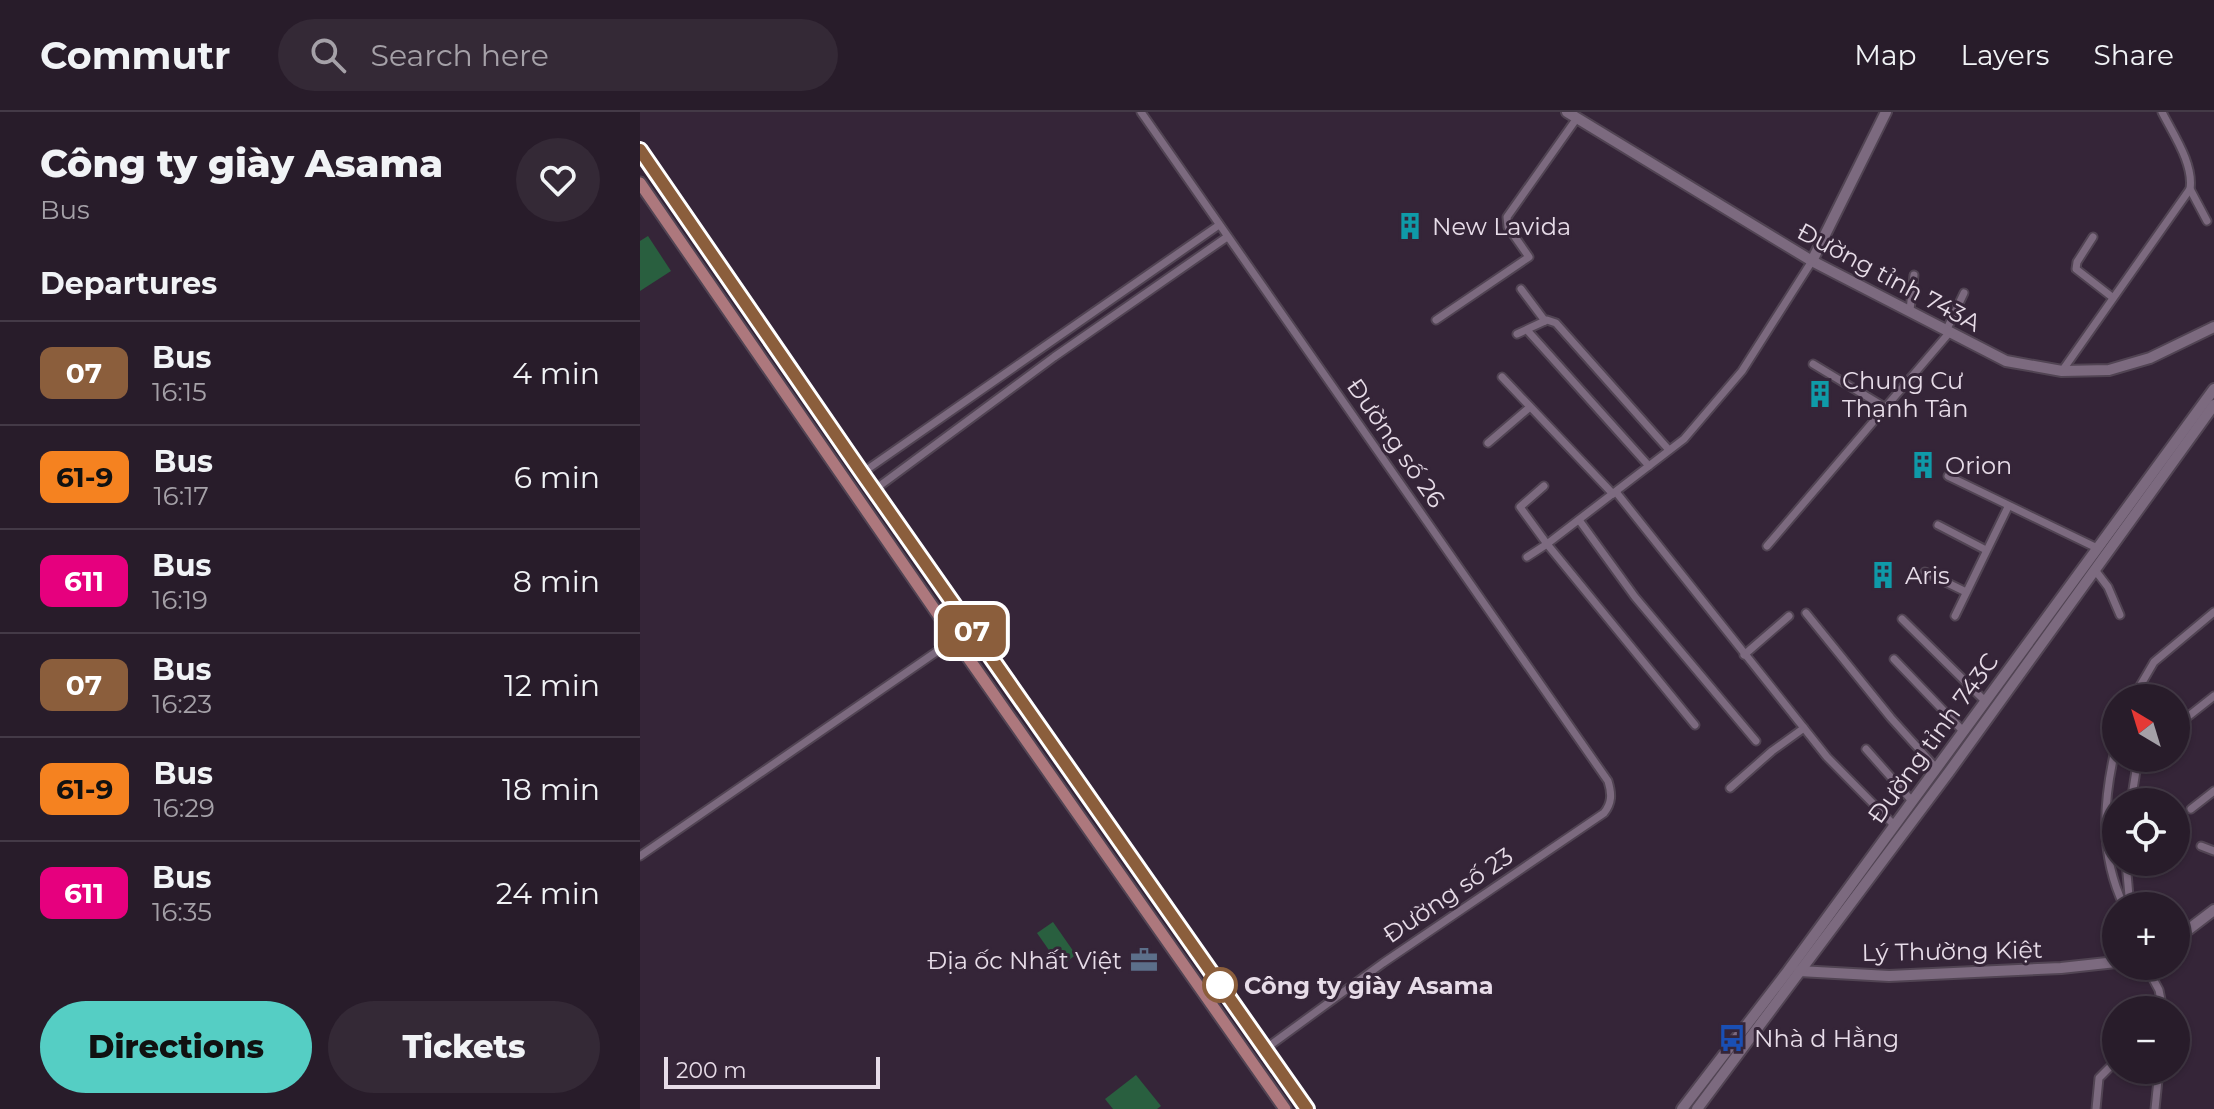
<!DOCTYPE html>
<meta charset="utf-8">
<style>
:root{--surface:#281c2a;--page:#342936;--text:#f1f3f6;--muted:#a5a1a8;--line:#443a47;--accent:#55cec4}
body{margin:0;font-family:Montserrat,sans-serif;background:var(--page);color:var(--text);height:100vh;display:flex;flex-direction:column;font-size:30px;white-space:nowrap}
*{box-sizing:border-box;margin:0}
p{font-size:26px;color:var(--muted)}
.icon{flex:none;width:44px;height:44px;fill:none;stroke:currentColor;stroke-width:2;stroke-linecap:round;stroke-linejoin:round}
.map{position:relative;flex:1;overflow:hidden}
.sheet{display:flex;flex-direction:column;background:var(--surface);width:640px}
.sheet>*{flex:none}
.badge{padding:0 16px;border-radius:12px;font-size:28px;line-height:52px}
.needle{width:52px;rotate:322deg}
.controls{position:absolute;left:1462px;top:572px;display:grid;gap:16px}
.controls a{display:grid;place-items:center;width:88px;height:88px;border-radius:50%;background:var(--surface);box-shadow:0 2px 6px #0004,0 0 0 2px var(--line);font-size:40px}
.scale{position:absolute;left:24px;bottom:20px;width:216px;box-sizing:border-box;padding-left:8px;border:4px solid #e7dce8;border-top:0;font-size:22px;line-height:28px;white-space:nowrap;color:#e7dce8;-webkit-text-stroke:6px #352538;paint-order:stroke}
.map>.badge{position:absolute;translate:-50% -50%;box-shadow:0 0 0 4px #fff}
h2{padding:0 40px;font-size:30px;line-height:72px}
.round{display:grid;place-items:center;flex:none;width:84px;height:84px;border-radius:42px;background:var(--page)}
.head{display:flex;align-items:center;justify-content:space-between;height:136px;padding:0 40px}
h1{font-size:38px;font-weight:800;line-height:60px}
.cta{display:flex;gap:16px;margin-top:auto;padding:16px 40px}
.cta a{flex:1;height:92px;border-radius:48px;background:var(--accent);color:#111;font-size:32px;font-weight:800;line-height:92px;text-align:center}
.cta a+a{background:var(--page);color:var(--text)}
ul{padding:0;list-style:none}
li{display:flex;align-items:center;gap:24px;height:104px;padding:0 40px;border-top:2px solid var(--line)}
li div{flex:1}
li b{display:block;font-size:30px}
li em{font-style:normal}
li .badge{min-width:88px;font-weight:700;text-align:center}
header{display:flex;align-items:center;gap:48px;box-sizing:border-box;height:112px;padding:0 40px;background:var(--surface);border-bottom:2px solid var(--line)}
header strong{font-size:38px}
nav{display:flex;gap:44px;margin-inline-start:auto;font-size:28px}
.search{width:560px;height:72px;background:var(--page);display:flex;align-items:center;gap:20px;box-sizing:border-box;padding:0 28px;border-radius:44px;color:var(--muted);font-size:30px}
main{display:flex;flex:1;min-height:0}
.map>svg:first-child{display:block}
.green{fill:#295f3f}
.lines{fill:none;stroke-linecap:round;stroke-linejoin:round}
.street-casing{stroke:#514453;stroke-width:11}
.secondary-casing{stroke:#514453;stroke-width:14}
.primary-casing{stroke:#514453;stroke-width:15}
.street{stroke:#7c6a7f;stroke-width:7}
.secondary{stroke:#7c6a7f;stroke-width:10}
.primary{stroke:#ad787d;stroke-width:11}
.line-casing{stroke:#fff;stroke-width:18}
.line{stroke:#8b5e3c;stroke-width:12}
.stop-dot{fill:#fff;stroke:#8b5e3c;stroke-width:4}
.labels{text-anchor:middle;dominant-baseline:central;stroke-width:6;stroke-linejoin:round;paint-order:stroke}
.poi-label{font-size:24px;fill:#e7dce8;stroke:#352538;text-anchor:start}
.street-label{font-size:24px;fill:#e7dce8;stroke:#352538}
.stop-label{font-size:24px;font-weight:bold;fill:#e7dce8;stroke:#352538;text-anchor:start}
</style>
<header>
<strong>Commutr</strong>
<div class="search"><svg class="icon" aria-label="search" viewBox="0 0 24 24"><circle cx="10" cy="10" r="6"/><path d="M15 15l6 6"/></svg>Search here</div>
<nav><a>Map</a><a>Layers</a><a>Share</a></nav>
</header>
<main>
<section class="sheet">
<div class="head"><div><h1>Công ty giày Asama</h1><p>Bus</p></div><a class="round"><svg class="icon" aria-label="heart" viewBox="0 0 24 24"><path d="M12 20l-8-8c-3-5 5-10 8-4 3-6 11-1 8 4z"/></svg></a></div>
<h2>Departures</h2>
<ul>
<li><span class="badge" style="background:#8b5e3c;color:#fff">07</span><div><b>Bus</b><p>16:15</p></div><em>4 min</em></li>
<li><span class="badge" style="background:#f58220;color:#111">61-9</span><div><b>Bus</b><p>16:17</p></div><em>6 min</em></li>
<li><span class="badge" style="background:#e6007e;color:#fff">611</span><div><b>Bus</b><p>16:19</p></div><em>8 min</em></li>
<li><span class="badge" style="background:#8b5e3c;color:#fff">07</span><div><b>Bus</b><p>16:23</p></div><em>12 min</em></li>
<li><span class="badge" style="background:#f58220;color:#111">61-9</span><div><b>Bus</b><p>16:29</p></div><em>18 min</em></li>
<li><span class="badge" style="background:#e6007e;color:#fff">611</span><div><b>Bus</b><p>16:35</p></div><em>24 min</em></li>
</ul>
<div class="cta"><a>Directions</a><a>Tickets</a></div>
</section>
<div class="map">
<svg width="1574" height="997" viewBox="0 0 1574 997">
<rect width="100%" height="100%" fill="#352538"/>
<g class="green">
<path d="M8,124L31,159L0,179V129Z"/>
<path d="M413,810L436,843L420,854L397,821Z"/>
<path d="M496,963L521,994L517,997H473L465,987Z"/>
</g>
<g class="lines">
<g class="street-casing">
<g id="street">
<path d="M501,0L968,669C972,682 972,691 964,701L743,851L625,937"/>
<path d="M1550,77L1567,109"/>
<path d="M1453,125L1437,150L1436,157L1472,185"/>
<path d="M881,177L905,209"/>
<path d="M1270,198L1274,163"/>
<path d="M796,208L889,145L868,115L867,105L937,6"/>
<path d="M887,218L1009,354"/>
<path d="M1306,219L1324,181"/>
<path d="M877,222L907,208L916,211L1029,338"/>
<path d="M1173,252L1246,296"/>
<path d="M1422,259L1550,77C1554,52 1533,22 1522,0"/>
<path d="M862,265L973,382"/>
<path d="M848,331L890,295"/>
<path d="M222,361L579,113"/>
<path d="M1308,364L1457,436"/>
<path d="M234,378L414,245L587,125"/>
<path d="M976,380L1187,645L1254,713"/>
<path d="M939,408L995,485L1116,629"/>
<path d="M1298,413L1346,438"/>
<path d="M1127,434L1309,221"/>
<path d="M887,445L907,432L880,395L904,374"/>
<path d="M1455,458L1468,475L1480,503"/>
<path d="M1285,460L1326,480"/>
<path d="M1166,501L1251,606L1296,656"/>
<path d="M1315,504L1368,395"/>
<path d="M1262,507L1345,589"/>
<path d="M1104,543L1149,504"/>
<path d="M1254,547L1323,619"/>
<path d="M1506,583L1510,586"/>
<path d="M1493,586L1514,550L1574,500"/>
<path d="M1055,613L907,432L1044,327L1102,259L1172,149"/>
<path d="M1536,614L1574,584"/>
<path d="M1476,634C1463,689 1459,742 1484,794"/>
<path d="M1226,637L1272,689"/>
<path d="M1090,676L1132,639L1164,616"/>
<path d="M1491,690L1498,646"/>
<path d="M1551,697L1574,679"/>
<path d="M1561,734L1574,739"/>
<path d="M0,744L315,527"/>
<path d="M1486,750L1489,784L1493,794"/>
<path d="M1506,854L1519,878L1523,898"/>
<path d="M1456,997L1459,966L1476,949"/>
<path d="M1515,997L1519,958"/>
</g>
</g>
<g class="secondary-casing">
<g id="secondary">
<path d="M927,0L1172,149L1366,249L1422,259L1469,258L1510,246L1574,215"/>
<path d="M1172,149L1246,0"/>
<path d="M1536,827L1574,798"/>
<path d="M1159,859L1249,864L1421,856L1476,850"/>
<path d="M1042,997L1148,859L1574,277"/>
<path d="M1057,997L1309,660L1574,293"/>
</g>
</g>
<g class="primary-casing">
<g id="primary">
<path d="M0,38L222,361L667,997"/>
<path d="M0,71L315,527L645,997"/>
</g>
</g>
<use href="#street" class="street"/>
<use href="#secondary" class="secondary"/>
<use href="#primary" class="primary"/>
</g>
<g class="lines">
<g class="line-casing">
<path id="line" d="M0,38L222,361L667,997"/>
</g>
<use href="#line" class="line"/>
</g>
<defs>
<g id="building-bare" transform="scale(2.16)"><path d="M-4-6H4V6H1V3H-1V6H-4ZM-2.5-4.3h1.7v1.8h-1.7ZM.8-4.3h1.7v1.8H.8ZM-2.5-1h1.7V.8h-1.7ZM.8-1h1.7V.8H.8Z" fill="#0f9aa8" stroke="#352538" stroke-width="2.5" paint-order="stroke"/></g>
<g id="office-bare" transform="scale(2.16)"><path d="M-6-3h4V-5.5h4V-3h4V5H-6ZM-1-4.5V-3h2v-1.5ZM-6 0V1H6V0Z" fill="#5c6f8a" stroke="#352538" stroke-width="2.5" paint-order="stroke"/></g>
<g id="bus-bare" transform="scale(2.16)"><path d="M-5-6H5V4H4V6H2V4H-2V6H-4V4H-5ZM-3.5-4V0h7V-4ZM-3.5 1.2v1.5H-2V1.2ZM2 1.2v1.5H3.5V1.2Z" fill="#1a4fb4" stroke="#352538" stroke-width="2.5" paint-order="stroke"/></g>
</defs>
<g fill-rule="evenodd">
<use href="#building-bare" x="770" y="114"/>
<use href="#building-bare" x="1180" y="282"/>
<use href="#building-bare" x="1283" y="353"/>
<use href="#building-bare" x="1243" y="463"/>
<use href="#office-bare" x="504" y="848"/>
<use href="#bus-bare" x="1092" y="926"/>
</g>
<circle class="stop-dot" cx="580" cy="873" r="16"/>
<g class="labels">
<g class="poi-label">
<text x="792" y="114">New Lavida</text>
<text x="1202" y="268">Chung Cư<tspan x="1202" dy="28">Thạnh Tân</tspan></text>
<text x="1305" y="353">Orion</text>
<text x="1265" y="463">Aris</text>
<text x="482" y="848" text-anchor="end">Địa ốc Nhất Việt</text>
<text x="1114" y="926">Nhà d Hằng</text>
</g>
<g class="street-label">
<text transform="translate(1249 165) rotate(28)">Đường tỉnh 743A</text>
<text transform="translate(756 331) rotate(55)">Đường số 26</text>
<text transform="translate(1293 626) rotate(-54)">Đường tỉnh 743C</text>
<text transform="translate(808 783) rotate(-34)">Đường số 23</text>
<text transform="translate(1312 839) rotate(-1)">Lý Thường Kiệt</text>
</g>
<g class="stop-label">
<text x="604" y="873">Công ty giày Asama</text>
</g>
</g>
</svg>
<div class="controls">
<a><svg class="needle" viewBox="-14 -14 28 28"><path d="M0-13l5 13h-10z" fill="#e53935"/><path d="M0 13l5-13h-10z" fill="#a5a1a8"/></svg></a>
<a><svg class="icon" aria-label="locate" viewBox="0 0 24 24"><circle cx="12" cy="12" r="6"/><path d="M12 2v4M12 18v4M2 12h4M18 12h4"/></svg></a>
<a>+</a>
<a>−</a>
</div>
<div class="scale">200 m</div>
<b class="badge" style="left:332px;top:519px;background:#8b5e3c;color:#fff">07</b>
</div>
</main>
